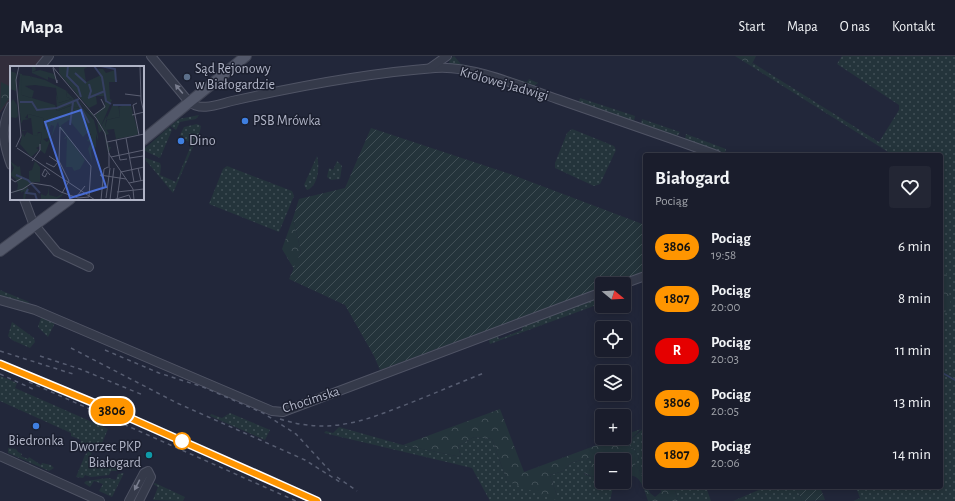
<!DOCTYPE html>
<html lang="pl">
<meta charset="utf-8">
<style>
:root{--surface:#1a1d2c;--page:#232634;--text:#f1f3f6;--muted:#9fa2a9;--line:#383b48}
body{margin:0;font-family:"Alegreya Sans",sans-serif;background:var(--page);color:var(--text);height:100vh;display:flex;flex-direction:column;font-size:15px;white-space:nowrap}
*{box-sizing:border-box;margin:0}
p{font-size:13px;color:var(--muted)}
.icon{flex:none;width:22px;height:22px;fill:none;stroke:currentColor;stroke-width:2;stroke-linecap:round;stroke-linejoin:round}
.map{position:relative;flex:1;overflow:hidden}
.side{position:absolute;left:643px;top:97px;width:300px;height:336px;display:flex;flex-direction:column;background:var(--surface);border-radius:4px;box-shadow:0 2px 10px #0003,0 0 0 1px var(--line)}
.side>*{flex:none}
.badge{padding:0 8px;border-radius:13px;font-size:14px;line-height:26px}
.needle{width:26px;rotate:108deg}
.controls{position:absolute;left:595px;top:221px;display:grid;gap:8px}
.controls a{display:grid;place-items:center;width:36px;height:36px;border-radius:4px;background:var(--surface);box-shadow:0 2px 10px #0003,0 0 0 1px var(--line);font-size:20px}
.map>.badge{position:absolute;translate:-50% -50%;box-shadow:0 0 0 2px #fff}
.round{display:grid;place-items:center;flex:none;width:42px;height:42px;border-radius:4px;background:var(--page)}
.headline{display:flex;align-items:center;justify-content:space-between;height:68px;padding:0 12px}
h1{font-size:19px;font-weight:700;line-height:30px}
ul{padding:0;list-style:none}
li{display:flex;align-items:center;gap:12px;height:52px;padding:0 12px}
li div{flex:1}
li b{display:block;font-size:15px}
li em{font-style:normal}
li .badge{min-width:44px;font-weight:700;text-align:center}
header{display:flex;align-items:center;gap:24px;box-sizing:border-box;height:56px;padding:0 20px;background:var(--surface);border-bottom:1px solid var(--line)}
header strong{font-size:19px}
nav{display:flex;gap:22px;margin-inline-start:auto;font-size:14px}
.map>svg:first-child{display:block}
.medical{fill:#322d3b}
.grass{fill:url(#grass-dots)}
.forest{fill:url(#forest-crowns)}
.garden{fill:url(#garden-furrows)}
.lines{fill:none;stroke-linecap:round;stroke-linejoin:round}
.stream{stroke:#353f61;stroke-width:1.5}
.minor-casing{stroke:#505465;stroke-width:10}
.major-casing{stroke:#3f4353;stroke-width:12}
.minor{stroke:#353a4a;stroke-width:8}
.major{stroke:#53586a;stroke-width:10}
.rail{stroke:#575d71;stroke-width:1.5;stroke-dasharray:4 4;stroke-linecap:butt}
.oneway{fill:#797d8e}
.line-casing{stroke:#fff;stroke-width:9}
.line{stroke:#ff9500;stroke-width:6}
.service-dot{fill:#5c6f8a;stroke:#1b1f2f;stroke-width:1.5}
.shop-dot{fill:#3f7fe0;stroke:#1b1f2f;stroke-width:1.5}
.stop-dot{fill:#fff;stroke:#ff9500;stroke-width:2}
.culture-dot{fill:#0f9aa8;stroke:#1b1f2f;stroke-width:1.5}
.labels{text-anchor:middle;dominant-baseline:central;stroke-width:3;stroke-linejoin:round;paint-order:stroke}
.poi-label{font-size:14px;fill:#b0b4c6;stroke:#1b1f2f;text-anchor:start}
.street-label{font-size:14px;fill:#b0b4c6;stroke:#1b1f2f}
.inset-river{fill:none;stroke:#353f61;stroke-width:2}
.inset-road{fill:none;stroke:#5b5f72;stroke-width:1}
.view{fill:#496dd3;fill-opacity:0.15;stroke:#496dd3;stroke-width:2}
.inset-edge{fill:none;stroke:#b0b4c6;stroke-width:2}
</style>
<header>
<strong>Mapa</strong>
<nav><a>Start</a><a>Mapa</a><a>O nas</a><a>Kontakt</a></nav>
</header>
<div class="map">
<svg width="955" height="445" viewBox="0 0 955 445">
<defs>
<pattern id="grass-dots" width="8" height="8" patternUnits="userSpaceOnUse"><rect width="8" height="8" fill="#24343b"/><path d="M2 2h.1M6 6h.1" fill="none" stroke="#414f56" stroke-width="1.8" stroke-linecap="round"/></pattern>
<pattern id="forest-crowns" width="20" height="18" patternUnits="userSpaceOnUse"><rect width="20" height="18" fill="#24343b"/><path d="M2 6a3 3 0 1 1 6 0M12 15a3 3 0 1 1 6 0" fill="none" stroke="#414f56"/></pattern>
<pattern id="garden-furrows" width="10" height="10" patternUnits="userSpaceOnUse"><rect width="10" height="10" fill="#24343b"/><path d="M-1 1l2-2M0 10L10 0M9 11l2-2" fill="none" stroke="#414f56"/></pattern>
</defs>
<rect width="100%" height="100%" fill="#22273a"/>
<path class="medical" d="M0,0H43L35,11H11V42L0,57Z"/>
<g class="grass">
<path d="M454,0L461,8L527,26L529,23L538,27L534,30L526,29L449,8L450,3Z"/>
<path d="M842,0H955V445H853L860,442L856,431H941V99H893L751,10L753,7L879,86L899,54V49L837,8Z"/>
<path d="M580,42L635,60L634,65L578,47Z"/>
<path d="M199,59L196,63L180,66L176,74L170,70L179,63Z"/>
<path d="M642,63L680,76L677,81L641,69Z"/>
<path d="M197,68L201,70L200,75L173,137L143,101L160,107L161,110L160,119L176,126L192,87L182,83L183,81L180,79L184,71Z"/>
<path d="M169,71L172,74L160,102L143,94Z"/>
<path d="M572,73L614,90L616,94L600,128L594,130L555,112V107L567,77Z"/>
<path d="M686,78L726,93L725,97L686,85L685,83Z"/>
<path d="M317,100C320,110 318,131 307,134L304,129Z"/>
<path d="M337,105L342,110L340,123L331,124L327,121L329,112L333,114Z"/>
<path d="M227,110L292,135L294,140L279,176L209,148L223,113Z"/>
<path d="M0,234L29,246L28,248L0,242Z"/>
<path d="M600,240H602V247L490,288L489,285L492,280L497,279L499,283L522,274V269Z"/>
<path d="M44,261L56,265L48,281L38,271L41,262Z"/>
<path d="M12,266L34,282L35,286L30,292L12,284L8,280Z"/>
<path d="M0,320L17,327L15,332L108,373L100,392L88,389L82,391L80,390L81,384L71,380V377L0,345Z"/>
<path d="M230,357L270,374L265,384L210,360L211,358L222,362Z"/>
<path d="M339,371L403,389L461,401L458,390L474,381L492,383L507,425L557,440L550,419L563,415L571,407L588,402L593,405L584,418L593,421L602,416V426H614L610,445H490L472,412L324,377L326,375L333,377Z"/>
<path d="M645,371V423L635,408L639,402L635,395L627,387Z"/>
<path d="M8,392L16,393L18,396L22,398L21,400L28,403L29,401L41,409L42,407L51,409L54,412L49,415L8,397Z"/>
<path d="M89,395H92L91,399L120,412L121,415H111L109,419L91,421L85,419L83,422L76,421L85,399Z"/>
<path d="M124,417L112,441L99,435L103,428L94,425L90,431L84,427L86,425L108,422L116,424L118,418Z"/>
<path d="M155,427L185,441L183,445L153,444L158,431L153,428Z"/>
<path d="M674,431H706L711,445H678Z"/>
<path d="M766,431H796L802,445H733Z"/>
</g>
<g class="forest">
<path d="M735,0H756L751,10Z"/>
<path d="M1,26L9,30L11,29V40L0,55Z"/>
<path d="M293,162L301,196L294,213L282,193Z"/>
<path d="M941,192L943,195L951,250L941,260Z"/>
<path d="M500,353L524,416L616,382H624V379L641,373L627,387L635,395L639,402L635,408L645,423V431H648L650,437L655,441L661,436L660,431H674L678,445H648C644,433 640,414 624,421V404H602V416L593,421L584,417L593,405L588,402L571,407L563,415L550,419L557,440L555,444L507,425L492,383L474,381L458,390L461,401L403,389Z"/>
</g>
<g class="garden">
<path d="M371,72L510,118L645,169V217L614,228H602V232L380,314L374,300L345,249L289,223L301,196L293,162L299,143L345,132Z"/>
<path d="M796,431H820L825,444L802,445Z"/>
</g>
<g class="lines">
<path class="stream" d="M941,316L955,324"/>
<g class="minor-casing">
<g id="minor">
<path d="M151,0L189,46C201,56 219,48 232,45C299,30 367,17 435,12C473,9 522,31 557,43C611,62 664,80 717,99"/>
<path d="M40,11L49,0"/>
<path d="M430,12L447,0"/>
<path d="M11,50C0,71 3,87 11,109"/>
<path d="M24,143L33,167L57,196L89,211"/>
<path d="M623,228L645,220"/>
<path d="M0,244L35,254L272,355L283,356L602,236"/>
<path d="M0,400L100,445"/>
<path d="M129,445L144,417L148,415L151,421L139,445"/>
</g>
</g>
<g class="major-casing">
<g id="major">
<path d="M143,84L246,0"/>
<path d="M0,195L70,143"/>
</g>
</g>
<use href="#minor" class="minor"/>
<use href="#major" class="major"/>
<g class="rail">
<path d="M71,292L177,347L305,404L340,426"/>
<path d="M105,294L159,317L203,331L263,357L296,378L330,415"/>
<path d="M0,295L73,318"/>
<path d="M40,300L80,313L143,339"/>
<path d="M0,308L130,362L318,445"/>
<path d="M0,318L35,334"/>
<path d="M29,326L296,445"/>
<path d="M280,363C330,379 364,365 410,347C435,337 459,327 484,317"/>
<path d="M337,421L357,435"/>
</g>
</g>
<defs><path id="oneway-solid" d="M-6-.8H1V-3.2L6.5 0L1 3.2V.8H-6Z"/></defs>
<g class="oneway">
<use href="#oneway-solid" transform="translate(179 33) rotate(-130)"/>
<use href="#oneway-solid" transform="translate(137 429) rotate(117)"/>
</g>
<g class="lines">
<g class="line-casing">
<path id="line" d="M0,308L130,362L317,445"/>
</g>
<use href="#line" class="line"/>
</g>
<circle class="service-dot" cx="187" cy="21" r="4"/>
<g class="shop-dot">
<circle cx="245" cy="65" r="4"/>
<circle cx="181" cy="85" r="4"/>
<circle cx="36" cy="370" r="4"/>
</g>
<circle class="stop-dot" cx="182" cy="385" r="8"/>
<circle class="culture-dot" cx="149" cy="399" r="4"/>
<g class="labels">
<g class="poi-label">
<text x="195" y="13">Sąd Rejonowy<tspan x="195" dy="16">w Białogardzie</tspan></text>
<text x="253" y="65">PSB Mrówka</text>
<text x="189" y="85">Dino</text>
<text x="36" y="385" text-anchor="middle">Biedronka</text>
<text x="141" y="391" text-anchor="end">Dworzec PKP<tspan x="141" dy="16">Białogard</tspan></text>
</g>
<g class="street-label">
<text transform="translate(504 28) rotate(16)">Królowej Jadwigi</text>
<text transform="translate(311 344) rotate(-18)">Chocimska</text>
</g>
</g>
<g transform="translate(10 10)">
<rect width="134" height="134" fill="#22273a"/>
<path d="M8,7L35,14L57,25L61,28L67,33L80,46H81L91,60L97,49L95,61L99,68L96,69L97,76L101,75L98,76L99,81H101L99,86L98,84V87L94,67L92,64L89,67L87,55L60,27L56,25L57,31L62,33L48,37L46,22L25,19L20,10L12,8V29L45,39L47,45L63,39L65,42L71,41L73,46L72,41L84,54L88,70V75L86,68V81L81,84L82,97L78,83L81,76L77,75L81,68L78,66L73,71L59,54L50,60L52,59L51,60L70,86L58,71L53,74L57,69L50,63L48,56L41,72L44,60L41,59L39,65L35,64L33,52L18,48L15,52L21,53L13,54L11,58L12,64L18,65H12L8,29L10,9ZM13,66L14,71L17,66L23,69L32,66L30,80L26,82L29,84L21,91L10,78ZM0,95L8,101L10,100L11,109L15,113L19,126L27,128V129L16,128L15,134H13L14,125L11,127V125L0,127L7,124L8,119L6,113L0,109L4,102ZM39,119V129L47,131L53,127L52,130L45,134L31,133V128L36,130L38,127Z" fill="#24343b"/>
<path d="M22,0H25L26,4L22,6L30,4L44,8L46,14L38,11V14L22,7ZM49,0H79L74,3L76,16L91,9L88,3H93L96,7L105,4L106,16H99L100,33L102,34L91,60L85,49L95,39L94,30H86L87,38L79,42L49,7ZM0,5L6,7V25L0,23ZM11,9L20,10L25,16V19L15,20L24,25L22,32L12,29ZM56,25L71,40L74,47L71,41L65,42L62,39L47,45L46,28L49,37L62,33L57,31ZM0,31V38L3,33L7,39L8,50L6,52L0,51ZM103,38H108L110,51L96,54ZM18,48L33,52L34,63L39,65V72L33,73L37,76L41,72L35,88L30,84L32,66H28L27,70L23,69L21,52H18ZM25,95L30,101V116H23L13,122V111L19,114V105L22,104Z" fill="#24343b"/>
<path d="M114,39L121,40L128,66L127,69L106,73L104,63L95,64V61L97,54L110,51L109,41ZM57,70L75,94L70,103L64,105L62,101H56Z" fill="#24343b"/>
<path class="inset-river" d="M58,0L57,10L68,21L71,31M84,0L92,11L96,35L101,38M91,0L105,3L106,16M65,7L76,17M79,18L81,25L79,31M78,32L95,25M67,35L79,57M10,36H22L27,44L47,42L69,33M103,39H121M60,59L63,36M6,109L18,114L30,127M18,123L16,127L25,128L27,134"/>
<path class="inset-road" d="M42,0L86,52L95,67L99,88L123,123L124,134M130,0L131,34L134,47M43,2L47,17V14M115,28L131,30M127,37L123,39L129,69M84,49L95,41L91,33M122,49L134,46M50,61L49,95L59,115L52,127M116,72L124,116M106,74L110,94L117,93M97,76L134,68M6,81L11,70L6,14L9,0M7,82L85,134M99,87V102M39,90L49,97M101,91L134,84M120,92L133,90M22,95L30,84V78M36,97L44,101L48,96M128,102L131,115M111,106L134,101M37,107L35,111L32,109L35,103L40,109M93,111L90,109L116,113M0,112L5,116L12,112M119,117L134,114M107,126L134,123M0,127L13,123L22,117L41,120L51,126L68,132L79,131L81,100L50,61M67,130L75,120M96,132L100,102M91,134L94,103L98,101M100,134L104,102M103,134L119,129L121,134M107,134L111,105"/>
<path class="view" d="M71,44L96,121L60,132L35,56Z"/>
<rect width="134" height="134" class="inset-edge"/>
</g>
</svg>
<div class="controls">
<a><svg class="needle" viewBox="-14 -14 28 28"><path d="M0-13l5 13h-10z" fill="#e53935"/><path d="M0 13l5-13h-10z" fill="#9fa2a9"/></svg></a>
<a><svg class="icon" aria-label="locate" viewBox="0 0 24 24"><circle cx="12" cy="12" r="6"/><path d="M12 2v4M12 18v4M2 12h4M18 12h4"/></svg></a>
<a><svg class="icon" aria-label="layers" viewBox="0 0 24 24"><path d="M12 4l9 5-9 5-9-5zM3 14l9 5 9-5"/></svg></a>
<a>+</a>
<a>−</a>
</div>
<b class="badge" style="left:112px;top:355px;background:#ff9500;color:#111">3806</b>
<section class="side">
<div class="headline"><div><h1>Białogard</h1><p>Pociąg</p></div><a class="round"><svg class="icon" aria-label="heart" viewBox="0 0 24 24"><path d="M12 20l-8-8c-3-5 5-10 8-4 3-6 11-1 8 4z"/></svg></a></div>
<ul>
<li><span class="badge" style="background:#ff9500;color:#111">3806</span><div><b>Pociąg</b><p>19:58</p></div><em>6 min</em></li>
<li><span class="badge" style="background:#ff9500;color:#111">1807</span><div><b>Pociąg</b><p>20:00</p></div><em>8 min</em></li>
<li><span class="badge" style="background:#e50000;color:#fff">R</span><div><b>Pociąg</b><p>20:03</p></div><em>11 min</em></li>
<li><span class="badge" style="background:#ff9500;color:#111">3806</span><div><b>Pociąg</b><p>20:05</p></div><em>13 min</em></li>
<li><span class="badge" style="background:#ff9500;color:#111">1807</span><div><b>Pociąg</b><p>20:06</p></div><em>14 min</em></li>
</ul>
</section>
</div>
